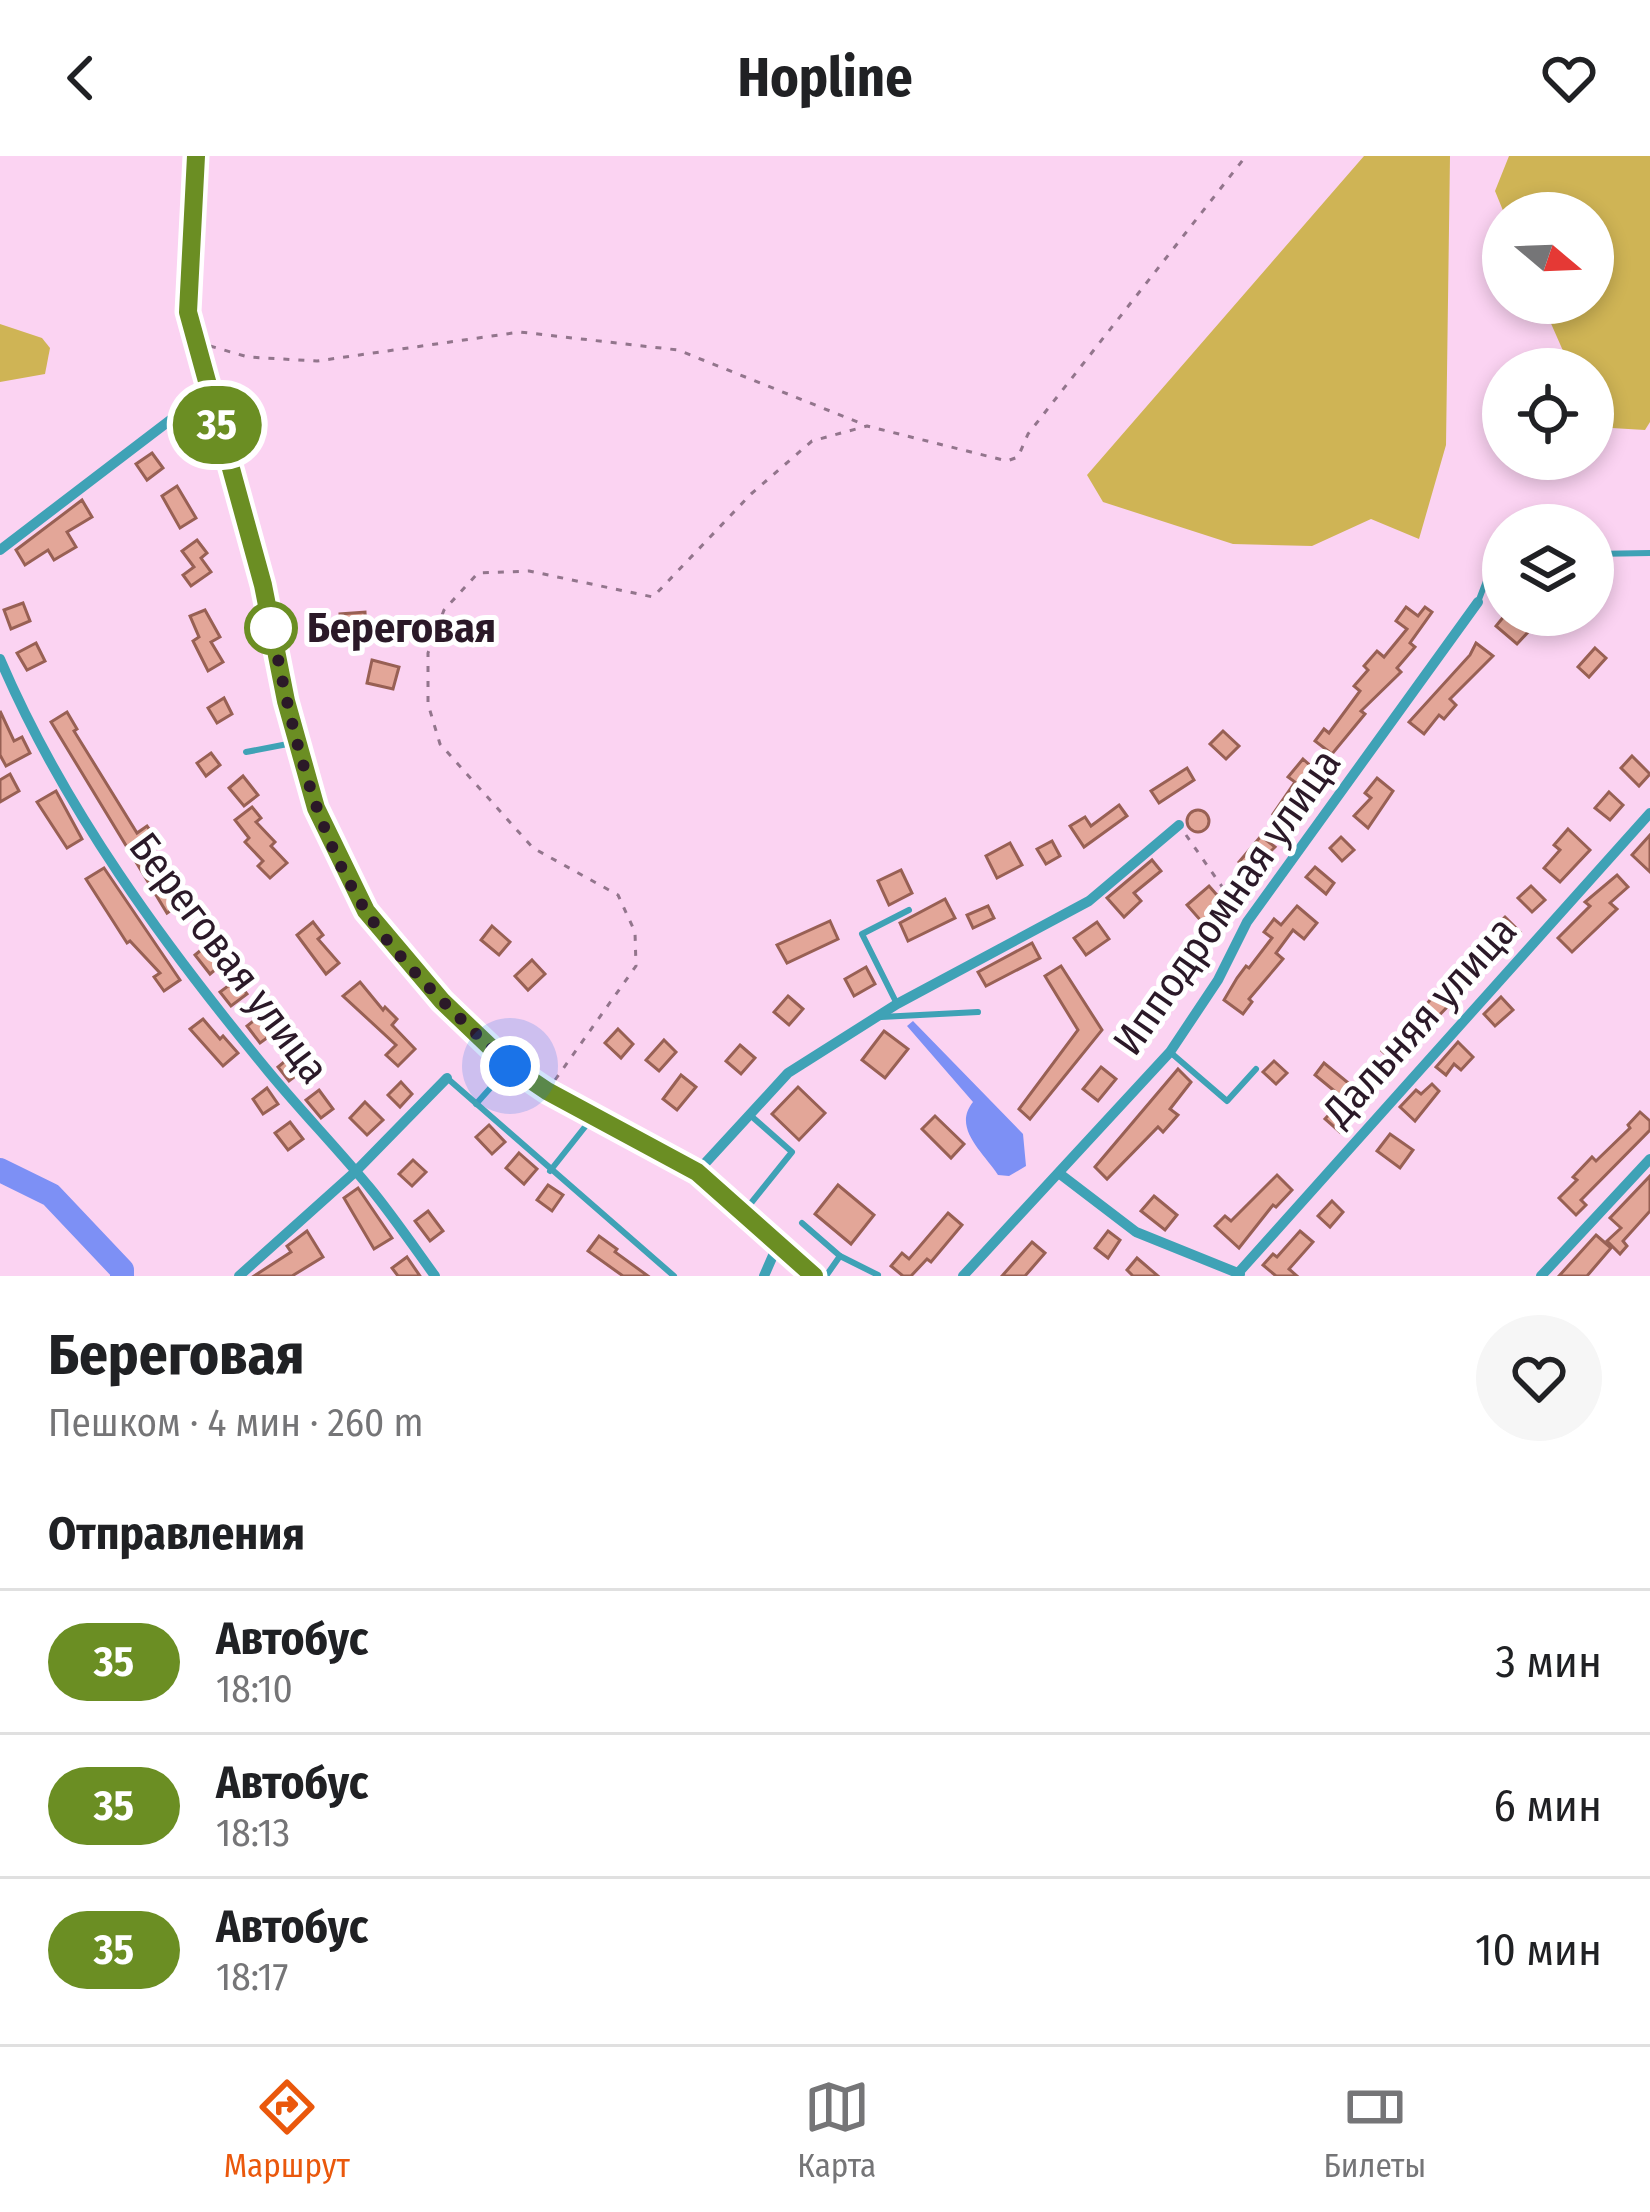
<!DOCTYPE html>
<html lang="ru">
<meta charset="utf-8">
<style>
:root{--surface:#fff;--page:#f6f6f6;--text:#202124;--muted:#757577;--line:#e0e0e0;--accent:#ea580c}
body{margin:0;font-family:"Fira Sans Condensed",sans-serif;background:var(--page);color:var(--text);height:100vh;display:flex;flex-direction:column;font-size:45px;white-space:nowrap}
*{box-sizing:border-box;margin:0}
p{font-size:39px;color:var(--muted)}
.icon{flex:none;width:66px;height:66px;fill:none;stroke:currentColor;stroke-width:2;stroke-linecap:round;stroke-linejoin:round}
.map{position:relative;height:1120px;overflow:hidden}
.side{display:flex;flex-direction:column;background:var(--surface);flex:1}
.side>*{flex:none}
.badge{padding:0 24px;border-radius:39px;font-size:42px;line-height:78px}
.needle{width:78px;rotate:109deg}
.fabs{position:absolute;left:1482px;top:36px;display:grid;gap:24px}
.fabs a{display:grid;place-items:center;width:132px;height:132px;border-radius:50%;background:var(--surface);box-shadow:0 6px 18px #0003;font-size:60px}
.you{position:absolute;width:60px;height:60px;margin:-30px;border:9px solid #fff;border-radius:50%;background:#1a73e8;box-shadow:0 0 0 18px #1a73e833}
.map>.badge{position:absolute;translate:-50% -50%;box-shadow:0 0 0 6px #fff}
h2{padding:0 48px;font-size:45px;line-height:108px}
.round{display:grid;place-items:center;flex:none;width:126px;height:126px;border-radius:63px;background:var(--page)}
.overview{display:flex;align-items:center;justify-content:space-between;height:204px;padding:0 48px}
h1{font-size:57px;font-weight:700;line-height:90px}
ul{padding:0;list-style:none}
li{display:flex;align-items:center;gap:36px;height:144px;padding:0 48px;border-top:3px solid var(--line)}
li div{flex:1}
li b{display:block;font-size:45px}
li em{font-style:normal}
li .badge{min-width:132px;font-weight:700;text-align:center}
header{display:flex;justify-content:space-between;align-items:center;height:156px;padding:0 48px;background:var(--surface);font-size:54px;font-weight:700}
.tabs{display:flex;justify-content:space-around;align-items:center;height:168px;border-top:3px solid var(--line);background:var(--surface);font-size:33px;color:var(--muted)}
.tabs a{display:grid;justify-items:center;gap:6px}
.tabs .current{color:var(--accent)}
.map>svg:first-child{display:block}
.green{fill:#cfb455}
.water{fill:#7d90f5}
.lines{fill:none;stroke-linecap:round;stroke-linejoin:round}
.river{stroke:#7d90f5;stroke-width:24}
.building{fill:#e3a698;stroke:#986054;stroke-width:3}
.path{stroke:#92758c;stroke-width:3;stroke-dasharray:6 9;stroke-linecap:butt}
.lane{stroke:#3fa2b6;stroke-width:6}
.street{stroke:#3fa2b6;stroke-width:10}
.line-casing{stroke:#fff;stroke-width:27}
.line{stroke:#6b8e23;stroke-width:18}
.walk{stroke:#2b1928;stroke-width:12;stroke-dasharray:0 21.6}
.stop-dot{fill:#fff;stroke:#6b8e23;stroke-width:6}
.labels{text-anchor:middle;dominant-baseline:central;stroke-width:10;stroke-linejoin:round;paint-order:stroke}
.stop-label{font-size:42px;font-weight:bold;fill:#2b1928;stroke:#fff;text-anchor:start}
.street-label{font-size:42px;fill:#2b1928;stroke:#fff}
</style>
<header><svg class="icon" aria-label="back" viewBox="0 0 24 24"><path d="M15 5l-7 7 7 7"/></svg>Hopline<svg class="icon" aria-label="heart" viewBox="0 0 24 24"><path d="M12 20l-8-8c-3-5 5-10 8-4 3-6 11-1 8 4z"/></svg></header>
<div class="map">
<svg width="1650" height="1120" viewBox="0 0 1650 1120">
<rect width="100%" height="100%" fill="#fbd3f2"/>
<g class="green">
<path d="M1364,0H1450L1446,289L1419,383L1371,363L1312,390L1233,388L1103,346L1087,319Z"/>
<path d="M1509,0H1650V266L1645,274L1595,271L1593,213H1571L1542,147H1593V57H1504L1495,35Z"/>
<path d="M0,168L42,182L50,192L45,218L0,226Z"/>
</g>
<path class="water" d="M913,865L1023,978L1026,1010L1009,1020L998,1019C983,996 952,972 973,946L907,870Z"/>
<g class="lines">
<path class="river" d="M0,1014L51,1039L122,1114V1120"/>
</g>
<g class="building">
<path d="M152,297L163,312L147,324L136,308Z"/>
<path d="M177,330L196,362L180,372L162,340Z"/>
<path d="M82,344L92,361L67,376L76,391L54,404L48,394L25,409L16,394Z"/>
<path d="M197,384L207,397L201,402L211,416L191,430L183,419L194,411L182,395Z"/>
<path d="M23,447L30,465L11,473L4,454Z"/>
<path d="M1406,451L1418,460L1425,451L1432,456L1410,487L1415,491L1397,512L1401,516L1361,555L1365,558L1332,598L1315,585L1324,573L1329,577L1360,535L1354,530L1368,514L1364,510L1377,495L1384,501L1407,473L1396,465Z"/>
<path d="M205,454L220,481L211,486L223,506L208,515L193,485L199,481L190,460Z"/>
<path d="M365,456L366,480L341,482L340,458Z"/>
<path d="M1505,459H1511L1529,475L1517,488L1496,470Z"/>
<path d="M36,487L45,505L27,514L17,497Z"/>
<path d="M1476,487L1493,500L1450,543L1456,549L1444,563L1439,559L1424,578L1409,566L1470,499Z"/>
<path d="M1595,492L1606,502L1589,521L1578,511Z"/>
<path d="M372,504L399,511L393,533L367,527Z"/>
<path d="M224,542L232,558L217,567L208,552Z"/>
<path d="M0,555L14,585L22,581L30,597L6,610L0,599Z"/>
<path d="M67,556L77,573L74,575L137,677L147,670L158,685L148,692L180,748L167,757L51,566Z"/>
<path d="M1223,575L1239,590L1226,603L1210,588Z"/>
<path d="M211,597L220,609L206,620L197,607Z"/>
<path d="M1632,600L1650,618L1639,630L1621,612Z"/>
<path d="M1303,603L1321,619L1286,667L1273,658L1295,626L1288,621Z"/>
<path d="M1187,612L1194,624L1159,647L1151,635Z"/>
<path d="M10,618L19,635L0,646V624Z"/>
<path d="M243,620L258,639L244,650L229,632Z"/>
<path d="M1377,622L1393,635L1368,672L1354,660L1371,642L1365,637Z"/>
<path d="M56,635L82,683L67,692L37,646Z"/>
<path d="M1609,636L1623,649L1610,664L1595,652Z"/>
<path d="M1119,649L1127,660L1084,691L1070,670L1085,661L1091,670Z"/>
<path d="M252,651L261,662L256,666L275,686L271,690L287,707L270,722L258,710L263,705L245,686L249,682L235,664Z"/>
<circle cx="1198" cy="665" r="11"/>
<path d="M1568,673L1590,694L1560,726L1544,712L1560,694L1554,689Z"/>
<path d="M1650,679V716L1632,699Z"/>
<path d="M1261,680L1275,691L1249,717L1239,706Z"/>
<path d="M1341,681L1354,694L1342,705L1330,692Z"/>
<path d="M1052,685L1060,700L1046,708L1037,693Z"/>
<path d="M1010,687L1022,709L997,722L986,700Z"/>
<path d="M1152,704L1161,715L1134,737L1141,745L1124,761L1107,742Z"/>
<path d="M1315,711L1334,727L1326,738L1306,721Z"/>
<path d="M104,712L180,824L164,835L154,821L160,817L130,785L127,787L86,723Z"/>
<path d="M901,714L912,737L889,749L878,725Z"/>
<path d="M1617,719L1628,731L1610,747L1617,753L1572,796L1558,782L1590,750L1585,746Z"/>
<path d="M1209,730L1224,747L1202,766L1187,749Z"/>
<path d="M1531,730L1545,744L1532,756L1518,742Z"/>
<path d="M945,743L955,762L908,785L900,767Z"/>
<path d="M988,750L994,762L973,772L967,759Z"/>
<path d="M1297,750L1317,767L1304,783L1293,774L1276,797L1283,803L1249,843L1252,846L1243,858L1224,844L1237,822L1246,810L1249,812L1272,782L1264,776L1274,763L1281,769Z"/>
<path d="M1505,761L1520,776L1505,790L1491,775Z"/>
<path d="M830,765L838,783L787,807L777,789Z"/>
<path d="M313,766L323,779L318,783L339,807L326,818L297,779Z"/>
<path d="M1097,766L1109,783L1086,799L1074,782Z"/>
<path d="M492,770L510,786L499,799L481,784Z"/>
<path d="M1032,787L1040,802L986,830L978,816Z"/>
<path d="M207,789L222,808L210,818L195,799Z"/>
<path d="M532,804L545,818L528,834L515,820Z"/>
<path d="M1463,804L1478,818L1465,832L1450,819Z"/>
<path d="M1061,810L1102,874L1030,963L1019,953L1078,874L1045,820Z"/>
<path d="M866,811L875,828L854,840L845,823Z"/>
<path d="M236,824L247,838L231,850L220,836Z"/>
<path d="M360,826L383,854L385,851L397,863L392,869L415,893L398,910L386,899L396,889L343,840Z"/>
<path d="M1438,834L1451,847L1425,874L1414,864Z"/>
<path d="M788,840L803,853L789,869L774,856Z"/>
<path d="M1501,841L1513,854L1495,870L1484,858Z"/>
<path d="M261,859L274,877L260,887L247,870Z"/>
<path d="M203,863L220,883L223,880L238,897L223,910L190,873Z"/>
<path d="M618,873L633,888L621,902L605,887Z"/>
<path d="M884,875L908,893L885,922L862,904Z"/>
<path d="M1393,882L1407,896L1396,908L1382,895Z"/>
<path d="M664,884L676,896L659,915L646,904Z"/>
<path d="M1458,886L1473,901L1461,914L1454,908L1446,919L1436,911Z"/>
<path d="M740,889L755,902L741,918L726,905Z"/>
<path d="M290,901L302,915L289,925L278,911Z"/>
<path d="M1274,905L1287,917L1276,928L1263,916Z"/>
<path d="M1324,907L1352,930L1343,942L1315,919Z"/>
<path d="M1101,911L1116,923L1098,945L1083,933Z"/>
<path d="M1178,913L1191,926L1170,953L1178,959L1163,976L1158,971L1107,1023L1095,1011Z"/>
<path d="M681,919L696,931L677,954L663,943Z"/>
<path d="M401,926L412,938L400,951L388,939Z"/>
<path d="M1432,928L1439,935L1415,965L1400,951L1416,934L1421,938Z"/>
<path d="M798,931L825,957L799,984L772,958Z"/>
<path d="M267,932L278,948L263,958L253,943Z"/>
<path d="M319,934L333,953L321,962L306,944Z"/>
<path d="M365,946L383,964L367,979L350,962Z"/>
<path d="M1337,950L1351,963L1340,976L1325,963Z"/>
<path d="M1640,956L1650,965V974L1581,1044L1586,1049L1576,1059L1559,1042L1577,1024L1573,1021L1592,1001L1596,1005L1630,972L1628,969Z"/>
<path d="M935,960L964,988L951,1002L922,973Z"/>
<path d="M290,966L303,983L288,994L275,977Z"/>
<path d="M489,969L505,986L492,998L476,981Z"/>
<path d="M1390,978L1413,994L1400,1012L1377,995Z"/>
<path d="M519,997L537,1013L524,1028L506,1012Z"/>
<path d="M413,1004L426,1016L412,1030L399,1018Z"/>
<path d="M1277,1019L1292,1034L1276,1051L1273,1049L1239,1092L1215,1070L1225,1060L1231,1065Z"/>
<path d="M1650,1020V1055L1623,1085L1627,1090L1620,1098L1607,1085L1621,1072L1610,1062Z"/>
<path d="M548,1029L563,1039L552,1055L537,1044Z"/>
<path d="M838,1029L874,1059L851,1088L815,1058Z"/>
<path d="M358,1032L392,1082L374,1093L344,1042Z"/>
<path d="M1154,1040L1177,1059L1165,1074L1141,1055Z"/>
<path d="M1332,1045L1343,1056L1330,1071L1318,1060Z"/>
<path d="M428,1055L443,1075L430,1085L415,1065Z"/>
<path d="M948,1057L962,1069L931,1106L927,1103L911,1120H903L891,1110L902,1097L909,1103Z"/>
<path d="M307,1075L323,1101L292,1120H254L291,1096L287,1090Z"/>
<path d="M1108,1075L1120,1084L1108,1102L1095,1092Z"/>
<path d="M1300,1075L1313,1086L1289,1113L1297,1120H1276L1263,1109L1273,1098L1277,1101Z"/>
<path d="M1596,1079L1611,1092L1587,1120H1559Z"/>
<path d="M599,1080L617,1093L615,1096L648,1120H623L588,1095Z"/>
<path d="M1032,1086L1045,1097L1025,1120H1002Z"/>
<path d="M407,1101L420,1120H398L392,1112Z"/>
<path d="M1137,1102L1158,1120H1133L1127,1114Z"/>
</g>
<g class="lines">
<g class="path">
<path d="M210,190L248,201L317,205L520,176L678,194L865,269"/>
<path d="M1186,679L1239,755"/>
<path d="M555,924L636,810L635,776L618,739L533,692L440,588L428,548V497L444,454L478,417L529,415L653,441L751,338L812,285L867,270L1007,305L1018,301L1028,278L1246,0"/>
</g>
<g class="lane">
<path d="M1593,398L1650,397"/>
<path d="M1478,446L1491,412L1503,405"/>
<path d="M246,596L298,586"/>
<path d="M897,848L862,778L909,754"/>
<path d="M881,861L978,856"/>
<path d="M1170,896L1227,945L1256,913"/>
<path d="M447,922L674,1120"/>
<path d="M476,948L510,910"/>
<path d="M550,1015L592,962"/>
<path d="M743,1057L792,996L750,959"/>
<path d="M802,1067L840,1100L826,1120"/>
<path d="M840,1100L878,1119"/>
</g>
<g class="street">
<path d="M196,0L188,156L263,429L286,545L316,652L366,755L442,845L510,910L547,935L697,1016L814,1120"/>
<path d="M0,394L207,236"/>
<path d="M0,503C64,653 165,790 268,915C301,955 337,992 370,1032C393,1060 414,1091 435,1120"/>
<path d="M697,1016L788,917L897,848L1089,745L1179,669"/>
<path d="M1060,1018L1136,1076L1240,1118"/>
<path d="M1239,1116L1650,657"/>
<path d="M239,1120L355,1016L447,922"/>
<path d="M764,1120L778,1088"/>
<path d="M963,1120L1170,896L1218,824L1247,766L1478,446"/>
<path d="M1541,1120L1650,1003"/>
</g>
</g>
<g class="lines">
<g class="line-casing">
<path id="line" d="M196,0L188,156L263,429L286,545L316,652L366,755L442,845L510,910L547,935L697,1016L814,1120"/>
</g>
<use href="#line" class="line"/>
<path class="walk" d="M271,472V467C289,562 313,673 366,755C401,809 463,865 510,910"/>
</g>
<circle class="stop-dot" cx="271" cy="472" r="24"/>
<g class="labels">
<g class="stop-label">
<text x="307" y="472">Береговая</text>
</g>
<g class="street-label">
<text transform="translate(1227 746) rotate(-55)">Ипподромная улица</text>
<text transform="translate(229 802) rotate(53)">Береговая улица</text>
<text transform="translate(1420 865) rotate(-48)">Дальняя улица</text>
</g>
</g>
</svg>
<div class="fabs">
<a><svg class="needle" viewBox="-14 -14 28 28"><path d="M0-13l5 13h-10z" fill="#e53935"/><path d="M0 13l5-13h-10z" fill="#757577"/></svg></a>
<a><svg class="icon" aria-label="locate" viewBox="0 0 24 24"><circle cx="12" cy="12" r="6"/><path d="M12 2v4M12 18v4M2 12h4M18 12h4"/></svg></a>
<a><svg class="icon" aria-label="layers" viewBox="0 0 24 24"><path d="M12 4l9 5-9 5-9-5zM3 14l9 5 9-5"/></svg></a>
</div>
<div class="you" style="left:510px;top:910px"></div>
<b class="badge" style="left:217px;top:269px;background:#6b8e23;color:#fff">35</b>
</div>
<section class="side">
<div class="overview"><div><h1>Береговая</h1><p>Пешком · 4 мин · 260 m</p></div><a class="round"><svg class="icon" aria-label="heart" viewBox="0 0 24 24"><path d="M12 20l-8-8c-3-5 5-10 8-4 3-6 11-1 8 4z"/></svg></a></div>
<h2>Отправления</h2>
<ul>
<li><span class="badge" style="background:#6b8e23;color:#fff">35</span><div><b>Автобус</b><p>18:10</p></div><em>3 мин</em></li>
<li><span class="badge" style="background:#6b8e23;color:#fff">35</span><div><b>Автобус</b><p>18:13</p></div><em>6 мин</em></li>
<li><span class="badge" style="background:#6b8e23;color:#fff">35</span><div><b>Автобус</b><p>18:17</p></div><em>10 мин</em></li>
</ul>
</section>
<nav class="tabs">
<a class="current"><svg class="icon" aria-label="directions" viewBox="0 0 24 24"><path d="M12 3l9 9-9 9-9-9zM9 14v-3h6M13 9l2 2-2 2"/></svg>Маршрут</a>
<a><svg class="icon" aria-label="map" viewBox="0 0 24 24"><path d="M3 6l6-2 6 2 6-2v14l-6 2-6-2-6 2zM9 4v14M15 6v14"/></svg>Карта</a>
<a><svg class="icon" aria-label="tickets" viewBox="0 0 24 24"><path d="M3 7h18v10H3zM15 7v10"/></svg>Билеты</a>
</nav>
